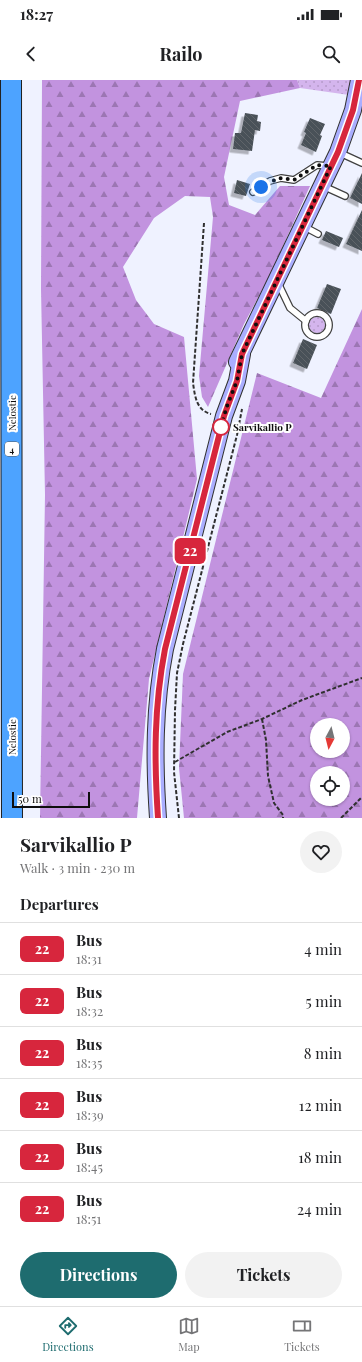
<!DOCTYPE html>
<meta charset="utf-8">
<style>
:root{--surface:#fff;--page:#f2f2f2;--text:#202124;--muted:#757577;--line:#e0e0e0;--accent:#1e6c6f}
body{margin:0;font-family:"Playfair Display",serif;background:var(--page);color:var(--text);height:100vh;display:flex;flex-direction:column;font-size:15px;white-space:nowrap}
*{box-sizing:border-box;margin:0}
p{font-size:13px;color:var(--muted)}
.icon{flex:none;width:22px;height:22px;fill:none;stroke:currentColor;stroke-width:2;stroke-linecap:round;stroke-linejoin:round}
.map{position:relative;height:738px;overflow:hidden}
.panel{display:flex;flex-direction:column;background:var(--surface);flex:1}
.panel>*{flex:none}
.badge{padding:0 8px;border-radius:6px;font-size:14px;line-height:26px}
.needle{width:26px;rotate:187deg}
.fabs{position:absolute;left:310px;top:638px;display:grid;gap:8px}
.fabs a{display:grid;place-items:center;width:40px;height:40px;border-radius:50%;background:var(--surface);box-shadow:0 1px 3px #0004;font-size:20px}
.scale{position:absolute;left:12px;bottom:10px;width:78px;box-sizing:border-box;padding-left:4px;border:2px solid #0e0e0e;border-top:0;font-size:11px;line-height:14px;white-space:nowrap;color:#0e0e0e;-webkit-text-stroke:3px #fff;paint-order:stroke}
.you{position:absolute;width:20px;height:20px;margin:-10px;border:3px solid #fff;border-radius:50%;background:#1a73e8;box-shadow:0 0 0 6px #1a73e833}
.map>.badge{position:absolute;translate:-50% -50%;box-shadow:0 0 0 2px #fff}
h2{padding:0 20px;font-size:15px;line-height:36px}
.round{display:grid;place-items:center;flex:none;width:42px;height:42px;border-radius:21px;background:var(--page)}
.summary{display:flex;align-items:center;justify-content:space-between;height:68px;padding:0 20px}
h1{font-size:19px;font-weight:700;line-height:30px}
.primary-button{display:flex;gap:8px;margin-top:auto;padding:8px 20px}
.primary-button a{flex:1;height:46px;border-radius:24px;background:var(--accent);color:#fff;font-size:16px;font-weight:700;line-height:46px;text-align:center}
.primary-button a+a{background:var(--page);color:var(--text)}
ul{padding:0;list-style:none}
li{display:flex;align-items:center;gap:12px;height:52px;padding:0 20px;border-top:1px solid var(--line)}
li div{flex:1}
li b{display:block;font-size:15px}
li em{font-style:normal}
li .badge{min-width:44px;font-weight:700;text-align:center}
.status{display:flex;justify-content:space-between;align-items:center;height:28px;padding:0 20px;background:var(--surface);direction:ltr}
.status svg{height:11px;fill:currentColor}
header{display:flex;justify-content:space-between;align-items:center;height:52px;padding:0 20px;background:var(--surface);font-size:18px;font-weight:700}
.dock{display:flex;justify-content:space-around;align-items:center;height:56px;border-top:1px solid var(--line);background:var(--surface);font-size:11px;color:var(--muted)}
.dock a{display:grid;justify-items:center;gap:2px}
.dock .active{color:var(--accent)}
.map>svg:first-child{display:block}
.grass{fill:url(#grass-dots)}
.forest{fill:url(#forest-firs);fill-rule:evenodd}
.building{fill:url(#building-back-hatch);filter:url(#shadow)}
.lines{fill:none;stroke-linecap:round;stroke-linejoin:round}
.lane-casing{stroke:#414141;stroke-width:8}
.secondary-casing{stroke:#303030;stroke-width:18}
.highway-casing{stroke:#1f1f1f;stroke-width:22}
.path{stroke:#303030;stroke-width:2;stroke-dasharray:4 2;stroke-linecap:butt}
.lane{stroke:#fff;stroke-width:5.5}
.secondary{stroke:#aaaeff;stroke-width:16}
.highway{stroke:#4da3ff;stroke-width:20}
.line-casing{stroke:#fff;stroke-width:9}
.line{stroke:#d7263d;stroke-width:6}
.walk{stroke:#0e0e0e;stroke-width:4;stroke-dasharray:0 7.2}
.stop-dot{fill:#fff;stroke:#d7263d;stroke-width:2}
.labels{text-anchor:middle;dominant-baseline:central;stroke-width:4;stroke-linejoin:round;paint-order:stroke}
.shield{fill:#fff;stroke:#565656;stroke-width:1}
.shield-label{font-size:9px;font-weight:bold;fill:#0e0e0e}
.street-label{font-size:10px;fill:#0e0e0e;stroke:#fff}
.stop-label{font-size:10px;font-weight:bold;fill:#0e0e0e;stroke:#fff;text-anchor:start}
</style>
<div class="status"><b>18:27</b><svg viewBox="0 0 49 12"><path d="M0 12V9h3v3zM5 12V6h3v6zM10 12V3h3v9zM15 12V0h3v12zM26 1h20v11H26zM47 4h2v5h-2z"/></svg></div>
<header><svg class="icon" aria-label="back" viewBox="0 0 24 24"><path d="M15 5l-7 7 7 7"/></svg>Railo<svg class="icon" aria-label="search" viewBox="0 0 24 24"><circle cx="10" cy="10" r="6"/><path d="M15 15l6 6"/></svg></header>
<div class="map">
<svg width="362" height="738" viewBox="0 0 362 738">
<defs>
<pattern id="grass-dots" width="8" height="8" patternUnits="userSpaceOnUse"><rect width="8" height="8" fill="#d4b5ed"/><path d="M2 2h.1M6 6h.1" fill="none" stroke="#b59aca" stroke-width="1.8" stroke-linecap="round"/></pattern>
<pattern id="forest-firs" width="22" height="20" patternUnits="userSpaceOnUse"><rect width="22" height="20" fill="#c293df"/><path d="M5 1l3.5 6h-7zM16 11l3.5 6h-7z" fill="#9c76b3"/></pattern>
<pattern id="building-back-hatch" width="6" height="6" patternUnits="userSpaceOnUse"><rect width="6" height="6" fill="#4a5158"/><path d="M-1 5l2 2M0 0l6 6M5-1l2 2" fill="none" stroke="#60656b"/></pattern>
<filter id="shadow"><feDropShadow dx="-3.5" dy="3.5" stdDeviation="0" flood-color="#0004"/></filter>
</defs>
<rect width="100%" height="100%" fill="#eff2ff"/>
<g class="grass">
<path d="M297,0H352L349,15L300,8Z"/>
<circle cx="317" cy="245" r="8"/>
</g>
<g class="forest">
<path d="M42,0H297L300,8L240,21L224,97L229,125L255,135L280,106H310L269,197L244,244L208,327L202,317L199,296L213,137L210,117L185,116L154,138L123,187L136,220L154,244L184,257L197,399L149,599L137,738H40L45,415L41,209Z"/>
<path d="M362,229V738H184L179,688L183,594L257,293L321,318ZM317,645H343V671H317ZM317,693H343V719H317Z"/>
</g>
<g class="building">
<path d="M245,33L258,35L257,41L261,42L260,51L255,50L252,71L233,69L235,53H241Z"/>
<path d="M310,38L325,44L320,55L322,56L316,72L301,65L306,53L304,52Z"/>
<path d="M362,93V124L350,118Z"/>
<path d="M237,100L250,104L246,116L234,113Z"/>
<path d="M362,130V171L346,164Z"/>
<path d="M326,151L343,158L339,167L322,160Z"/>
<path d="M327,204L341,209L331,234L317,228Z"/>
<path d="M303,259L317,265L307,289L293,283Z"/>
</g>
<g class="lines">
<g class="lane-casing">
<g id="lane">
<path d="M338,72L362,83"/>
<path d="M323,106L345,116"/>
<path d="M253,112L270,101L281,98L294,100L317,85L328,86"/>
<path d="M303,146L318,154"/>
<path d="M278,203L290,228L306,241"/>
<circle cx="317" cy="245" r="12"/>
</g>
</g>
<g class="secondary-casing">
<g id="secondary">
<path d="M237,282L338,72L353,30L359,0"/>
<path d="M158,738C154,680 154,626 165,569L224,336L237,301L242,274"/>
</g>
</g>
<g class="highway-casing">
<path id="highway" d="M11,0L12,738"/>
</g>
<g class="path">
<path d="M204,143L193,303C195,316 196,330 211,334"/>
<path d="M262,639L266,660L268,696L274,723L283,735V738"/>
<path d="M175,682L227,652L262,639L302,620L362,598"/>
<path d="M179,738L174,692L175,630L177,593L183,564L237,355L242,329"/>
<path d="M341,738L362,717"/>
</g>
<use href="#lane" class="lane"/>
<use href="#secondary" class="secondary"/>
<use href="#highway" class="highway"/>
</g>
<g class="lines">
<g class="line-casing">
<path id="line" d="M158,738C154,679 154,627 165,569L224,336L237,301L242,274L338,72L353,30L359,0"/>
</g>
<use href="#line" class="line"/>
<path class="walk" d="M221,347L220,350L227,326L237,301L242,274L331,86L317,85L294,100L281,98L270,102L261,107"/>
</g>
<circle class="stop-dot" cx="221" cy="347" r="8"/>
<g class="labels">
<rect class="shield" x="5" y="362" width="14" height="14" rx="3"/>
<g class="shield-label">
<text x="12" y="369">4</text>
</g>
<g class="street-label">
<text transform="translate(12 333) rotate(-90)">Nelostie</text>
<text transform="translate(12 657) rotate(-90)">Nelostie</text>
</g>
<g class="stop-label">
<text x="233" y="347">Sarvikallio P</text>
</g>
</g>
</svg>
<div class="fabs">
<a><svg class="needle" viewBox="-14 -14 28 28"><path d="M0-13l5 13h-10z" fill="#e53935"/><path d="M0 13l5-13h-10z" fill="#757577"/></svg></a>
<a><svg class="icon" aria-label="locate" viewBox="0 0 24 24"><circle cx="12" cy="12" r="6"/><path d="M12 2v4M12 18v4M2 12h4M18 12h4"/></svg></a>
</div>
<div class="scale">50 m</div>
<div class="you" style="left:261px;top:107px"></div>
<b class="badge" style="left:190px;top:471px;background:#d7263d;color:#fff">22</b>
</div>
<section class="panel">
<div class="summary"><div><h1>Sarvikallio P</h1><p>Walk · 3 min · 230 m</p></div><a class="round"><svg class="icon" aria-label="heart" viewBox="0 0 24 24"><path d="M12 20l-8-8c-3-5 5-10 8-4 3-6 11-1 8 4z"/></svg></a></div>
<h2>Departures</h2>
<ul>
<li><span class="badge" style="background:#d7263d;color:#fff">22</span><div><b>Bus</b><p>18:31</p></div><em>4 min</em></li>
<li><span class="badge" style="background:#d7263d;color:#fff">22</span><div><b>Bus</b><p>18:32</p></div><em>5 min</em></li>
<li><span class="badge" style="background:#d7263d;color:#fff">22</span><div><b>Bus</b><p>18:35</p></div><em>8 min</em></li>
<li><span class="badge" style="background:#d7263d;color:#fff">22</span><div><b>Bus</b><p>18:39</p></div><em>12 min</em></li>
<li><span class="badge" style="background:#d7263d;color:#fff">22</span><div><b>Bus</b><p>18:45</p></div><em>18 min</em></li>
<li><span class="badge" style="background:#d7263d;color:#fff">22</span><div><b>Bus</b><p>18:51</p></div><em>24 min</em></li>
</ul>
<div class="primary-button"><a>Directions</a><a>Tickets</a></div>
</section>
<nav class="dock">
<a class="active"><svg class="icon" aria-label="directions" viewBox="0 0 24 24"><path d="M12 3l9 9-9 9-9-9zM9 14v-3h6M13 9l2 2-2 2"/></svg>Directions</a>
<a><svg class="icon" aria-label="map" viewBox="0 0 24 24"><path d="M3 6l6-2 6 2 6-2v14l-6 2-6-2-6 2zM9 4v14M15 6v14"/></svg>Map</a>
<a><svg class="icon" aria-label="tickets" viewBox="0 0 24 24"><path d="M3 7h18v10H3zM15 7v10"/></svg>Tickets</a>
</nav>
